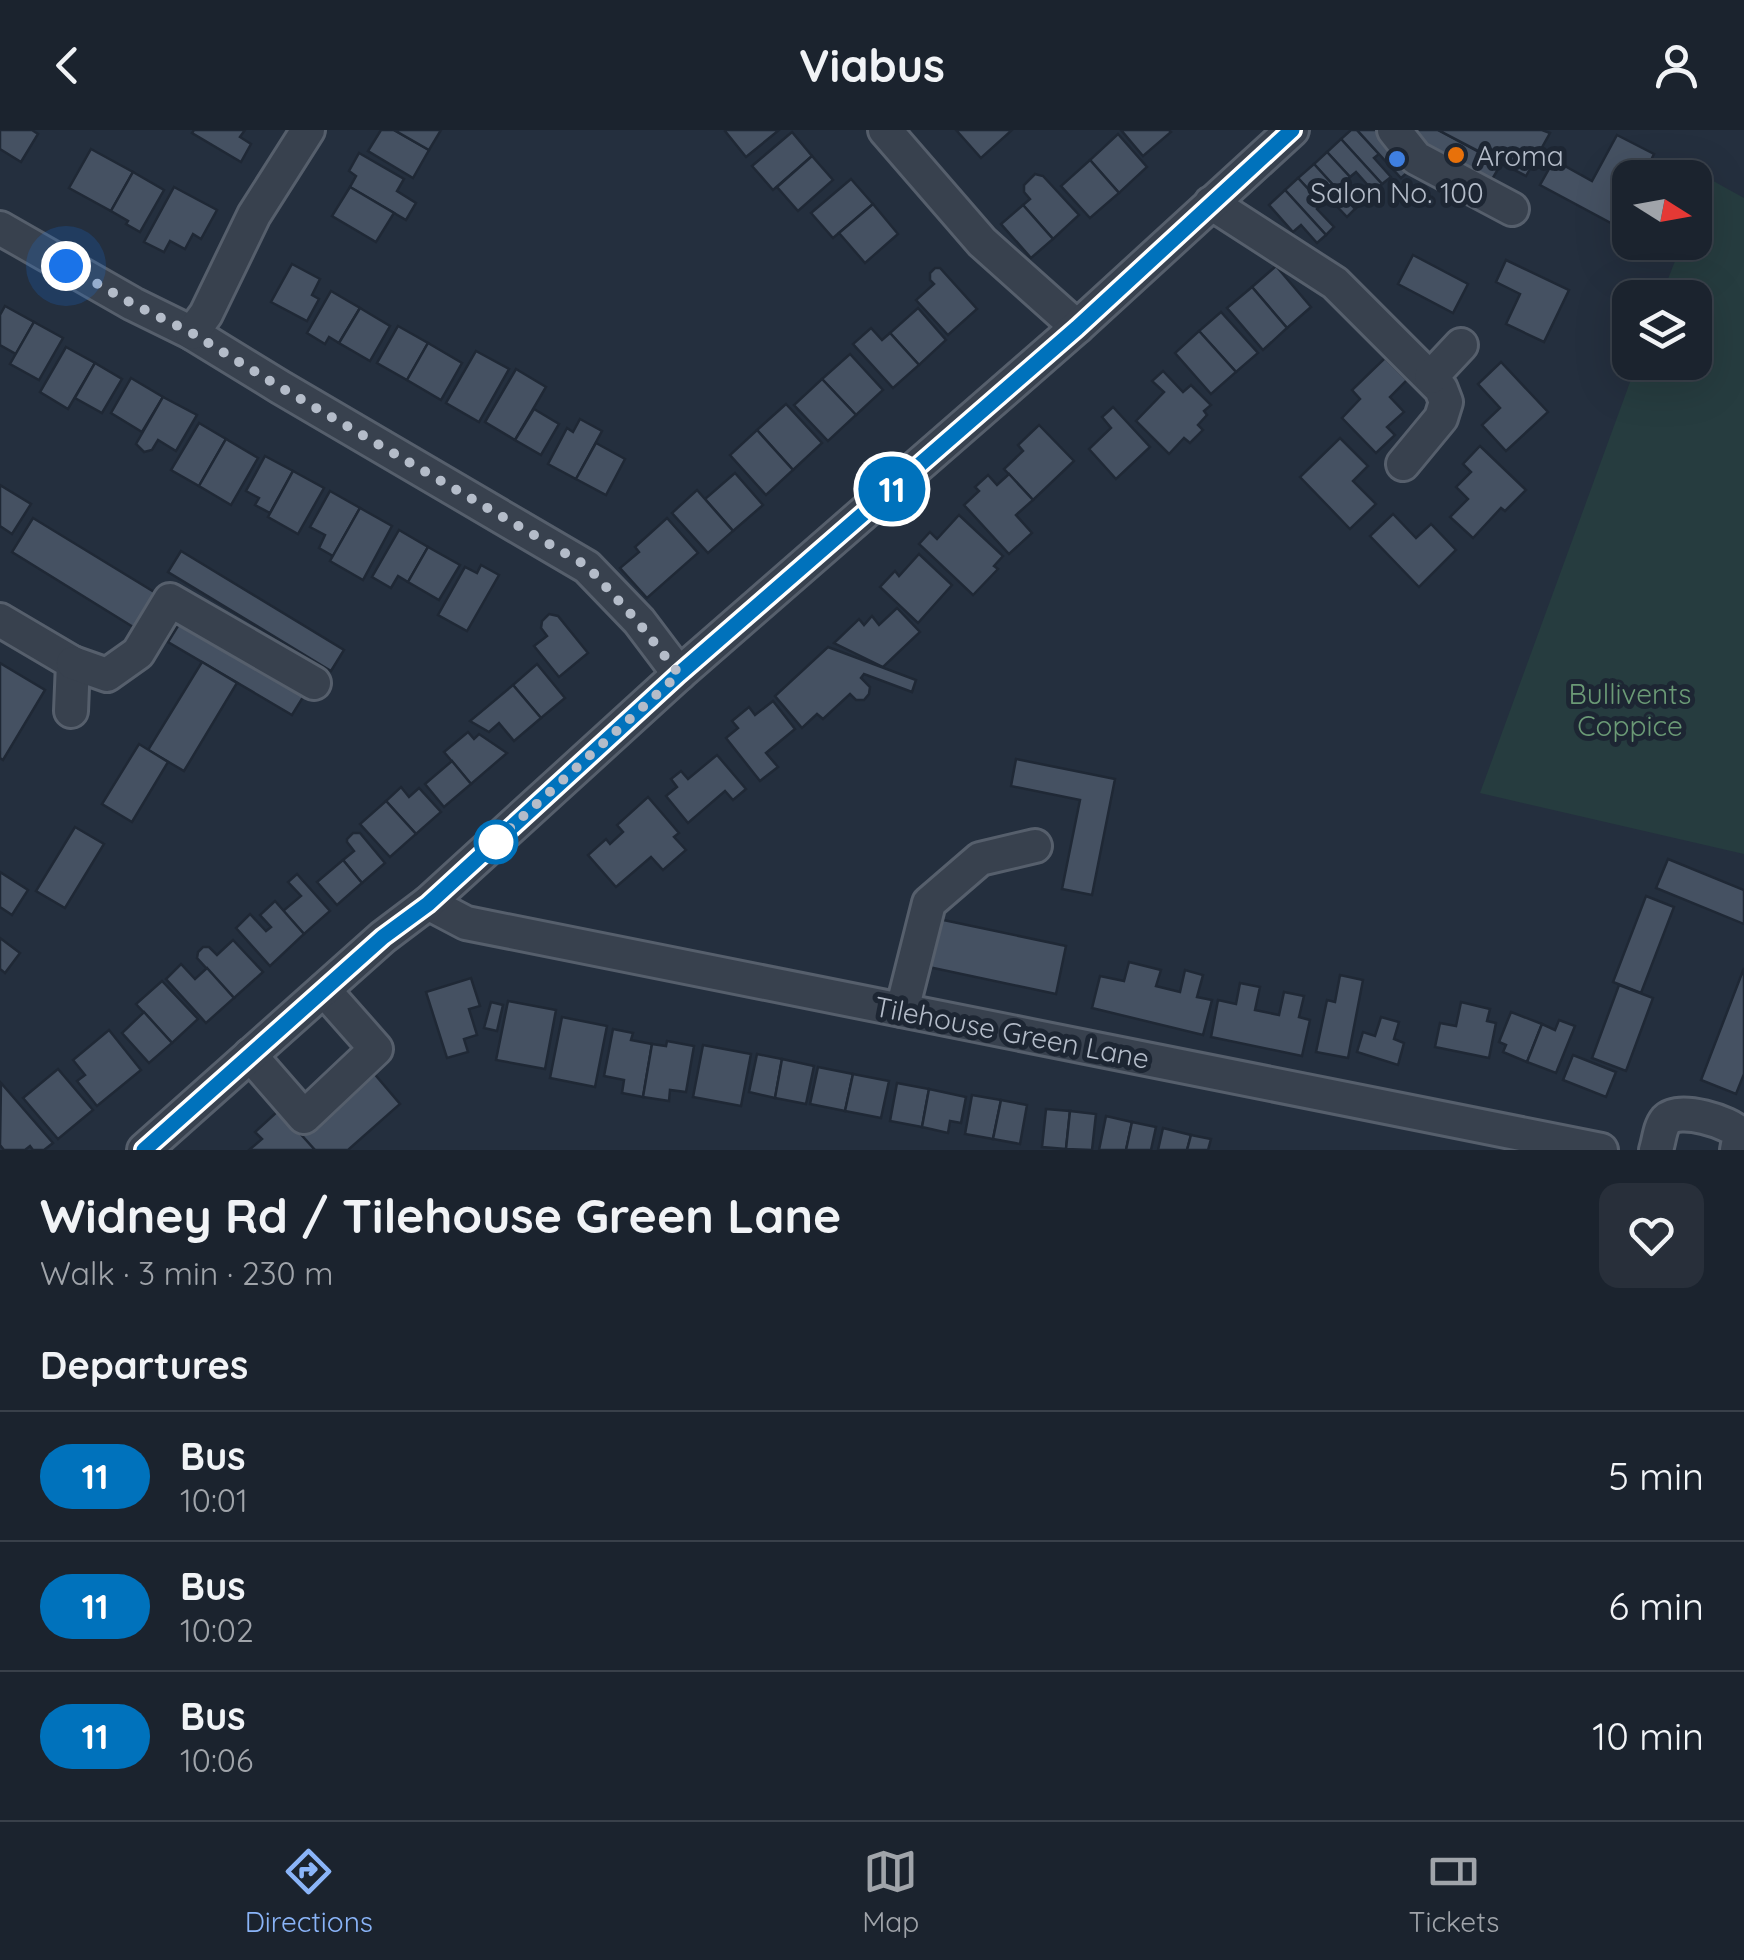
<!DOCTYPE html>
<meta charset="utf-8">
<style>
:root{--surface:#1b232e;--page:#282f3a;--text:#f1f3f6;--muted:#a0a4aa;--line:#39404a;--accent:#8ab4f8}
body{margin:0;font-family:Quicksand,sans-serif;background:var(--page);color:var(--text);height:100vh;display:flex;flex-direction:column;font-size:38px;white-space:nowrap}
*{box-sizing:border-box;margin:0}
p{font-size:32px;color:var(--muted)}
.icon{flex:none;width:55px;height:55px;fill:none;stroke:currentColor;stroke-width:2;stroke-linecap:round;stroke-linejoin:round}
.map{position:relative;height:1020px;overflow:hidden}
.drawer{display:flex;flex-direction:column;background:var(--surface);flex:1}
.drawer>*{flex:none}
.badge{padding:0 20px;border-radius:32px;font-size:35px;line-height:65px}
.needle{width:65px;rotate:101deg}
.fabs{position:absolute;left:1612px;top:30px;display:grid;gap:20px}
.fabs a{display:grid;place-items:center;width:100px;height:100px;border-radius:20px;background:var(--surface);box-shadow:0 10px 40px #0002,0 0 0 2px var(--line);font-size:50px}
.you{position:absolute;width:50px;height:50px;margin:-25px;border:8px solid #fff;border-radius:50%;background:#1a73e8;box-shadow:0 0 0 15px #1a73e833}
.map>.badge{position:absolute;translate:-50% -50%;box-shadow:0 0 0 5px #fff}
h2{padding:0 40px;font-size:38px;line-height:90px}
.round{display:grid;place-items:center;flex:none;width:105px;height:105px;border-radius:20px;background:var(--page)}
.headline{display:flex;align-items:center;justify-content:space-between;height:170px;padding:0 40px}
h1{font-size:48px;font-weight:800;line-height:75px}
ul{padding:0;list-style:none}
li{display:flex;align-items:center;gap:30px;height:130px;padding:0 40px;border-top:2px solid var(--line)}
li div{flex:1}
li b{display:block;font-size:38px}
li em{font-style:normal}
li .badge{min-width:110px;font-weight:700;text-align:center}
header{display:flex;justify-content:space-between;align-items:center;height:130px;padding:0 40px;background:var(--surface);font-size:45px;font-weight:800}
.dock{display:flex;justify-content:space-around;align-items:center;height:140px;border-top:2px solid var(--line);background:var(--surface);font-size:28px;color:var(--muted)}
.dock a{display:grid;justify-items:center;gap:5px}
.dock .on{color:var(--accent)}
.map>svg:first-child{display:block}
.green{fill:#263c3f}
.building{fill:#455162;stroke:#1f2835;stroke-width:2.5}
.lines{fill:none;stroke-linecap:round;stroke-linejoin:round}
.minor-casing{stroke:#565f6c;stroke-width:38}
.minor{stroke:#38414e;stroke-width:32}
.line-casing{stroke:#fff;stroke-width:22}
.line{stroke:#0072bc;stroke-width:15}
.walk{stroke:#b4bcc9;stroke-width:10;stroke-dasharray:0 18}
.food-dot{fill:#e8710a;stroke:#1d2633;stroke-width:4}
.shop-dot{fill:#3f7fe0;stroke:#1d2633;stroke-width:4}
.stop-dot{fill:#fff;stroke:#0072bc;stroke-width:5}
.labels{text-anchor:middle;dominant-baseline:central;stroke-width:10;stroke-linejoin:round;paint-order:stroke}
.poi-label{font-size:28px;fill:#b4bcc9;stroke:#1d2633;text-anchor:start}
.park-label{font-size:28px;fill:#6b9a76;stroke:#1d2633}
.street-label{font-size:28px;fill:#b4bcc9;stroke:#1d2633}
</style>
<header><svg class="icon" aria-label="back" viewBox="0 0 24 24"><path d="M15 5l-7 7 7 7"/></svg>Viabus<svg class="icon" aria-label="person" viewBox="0 0 24 24"><circle cx="12" cy="8" r="4"/><path d="M4 21q1-7 8-7t8 7"/></svg></header>
<div class="map">
<svg width="1744" height="1020" viewBox="0 0 1744 1020">
<rect width="100%" height="100%" fill="#242f3e"/>
<path class="green" d="M1706,47L1744,68V724L1480,663L1637,233L1695,232V168L1661,167L1682,113L1695,112V77Z"/>
<g class="building">
<path d="M0,0H32L38,4L21,32L0,19Z"/>
<path d="M194,0H245L240,7L251,14L241,32L192,3Z"/>
<path d="M381,0H394L429,20L413,48L368,21Z"/>
<path d="M394,0H441L429,20Z"/>
<path d="M726,0H779L746,27L725,1Z"/>
<path d="M956,0H1012L981,28Z"/>
<path d="M1121,0H1169L1171,2L1143,26Z"/>
<path d="M1351,0H1357L1379,24L1374,28L1391,47L1382,54L1341,9Z"/>
<path d="M1357,0H1384L1416,35L1401,48Z"/>
<path d="M1401,0H1438L1501,34L1490,53L1464,47Z"/>
<path d="M1438,0H1542L1550,3L1526,46Z"/>
<path d="M792,2L812,26L773,60L752,36Z"/>
<path d="M1118,4L1147,37L1119,63L1090,30Z"/>
<path d="M1617,5L1654,24L1642,48H1630L1628,74L1630,75V90L1624,100L1540,55L1554,30L1592,51Z"/>
<path d="M1341,9L1382,54L1374,62L1356,42L1350,47L1327,22Z"/>
<path d="M91,19L133,42L111,81L69,58Z"/>
<path d="M1327,22L1350,47L1343,54L1361,74L1355,79L1314,34Z"/>
<path d="M359,23L404,49L397,61L416,73L406,90L350,57L356,46L349,41Z"/>
<path d="M812,26L833,50L798,81L777,57Z"/>
<path d="M1090,30L1119,63L1090,88L1061,56Z"/>
<path d="M1314,34L1355,79L1347,87L1329,68L1322,74L1298,48Z"/>
<path d="M133,42L164,60L140,102L126,94L128,91L111,81Z"/>
<path d="M1035,44L1043,46L1079,85L1053,109L1023,75L1030,69L1024,62V55Z"/>
<path d="M1298,48L1322,74L1317,79L1334,97L1326,105L1285,60Z"/>
<path d="M851,49L873,74L833,108L811,83Z"/>
<path d="M174,57L217,80L201,109L193,104L185,119L170,111L164,122L144,112Z"/>
<path d="M350,57L394,83L376,112L332,86Z"/>
<path d="M1285,60L1326,105L1317,113L1301,95L1293,102L1269,75Z"/>
<path d="M873,74L898,104L865,133L839,103Z"/>
<path d="M1023,75L1053,109L1031,128L1001,94Z"/>
<path d="M1413,125L1468,154L1453,183L1398,154Z"/>
<path d="M1506,130L1569,160L1544,212L1506,194L1520,164L1496,152Z"/>
<path d="M292,134L320,149L312,165L319,169L307,191L271,172Z"/>
<path d="M1276,136L1311,177L1287,198L1252,157Z"/>
<path d="M935,138H940L977,179L948,205L916,170L934,154L930,150V143Z"/>
<path d="M1252,157L1287,198L1263,220L1227,178Z"/>
<path d="M331,161L360,178L339,213L329,207L325,214L307,203Z"/>
<path d="M5,176L34,192L16,224L0,215V185Z"/>
<path d="M360,178L390,196L370,231L339,213Z"/>
<path d="M918,178L946,210L919,235L890,203Z"/>
<path d="M1221,182L1258,223L1236,242L1199,201Z"/>
<path d="M34,192L63,208L39,250L10,234Z"/>
<path d="M398,196L428,213L407,250L377,233Z"/>
<path d="M871,198L882,210L890,203L919,235L893,258L853,214Z"/>
<path d="M1199,201L1236,242L1211,264L1175,223Z"/>
<path d="M428,213L462,233L441,270L407,250Z"/>
<path d="M66,217L95,233L68,279L40,262Z"/>
<path d="M476,221L509,239L479,292L446,273Z"/>
<path d="M850,224L883,260L856,285L822,249Z"/>
<path d="M1385,228L1407,250L1390,267L1404,282L1387,297L1395,305L1376,323L1342,288L1360,269L1352,260Z"/>
<path d="M1501,232L1548,282L1506,321L1482,295L1500,278L1478,254Z"/>
<path d="M95,233L122,249L102,283L75,268Z"/>
<path d="M516,239L546,257L515,310L485,292Z"/>
<path d="M1163,241L1183,262L1191,255L1211,275L1204,281L1207,285L1198,295L1203,300L1190,313L1184,308L1169,324L1136,291L1164,262L1152,251Z"/>
<path d="M131,248L163,267L142,302L111,283Z"/>
<path d="M822,249L856,285L828,311L794,275Z"/>
<path d="M163,267L197,285L176,321L158,310L152,320L144,322L136,314Z"/>
<path d="M786,274L822,313L793,340L757,300Z"/>
<path d="M1113,277L1150,317L1116,349L1089,319L1111,298L1102,287Z"/>
<path d="M534,279L559,294L541,325L515,310Z"/>
<path d="M580,289L602,301L576,349L548,334L567,298L573,302Z"/>
<path d="M199,293L226,309L199,356L171,340Z"/>
<path d="M1039,295L1074,331L1033,370L1004,339L1023,321L1018,315Z"/>
<path d="M757,300L793,340L766,365L730,325Z"/>
<path d="M1340,308L1368,336L1353,351L1376,374L1350,399L1300,347Z"/>
<path d="M226,309L258,328L231,375L199,356Z"/>
<path d="M596,313L625,329L606,365L576,349Z"/>
<path d="M1480,316L1526,360L1505,381L1501,378L1473,408L1450,387L1468,369L1456,357L1471,342L1463,334Z"/>
<path d="M265,326L293,341L270,383L255,375L259,368L246,361Z"/>
<path d="M293,341L324,358L298,404L268,387Z"/>
<path d="M735,343L763,375L733,401L705,369Z"/>
<path d="M1009,344L1033,370L1016,385L1032,403L1009,424L964,375L979,361L975,357L988,345L997,355Z"/>
<path d="M0,355L31,374L12,404L0,396Z"/>
<path d="M697,360L733,401L708,423L672,383Z"/>
<path d="M330,361L360,378L333,426L319,418L325,405L310,397Z"/>
<path d="M360,378L392,396L363,450L330,431Z"/>
<path d="M1393,384L1416,408L1431,394L1456,420L1419,457L1370,406Z"/>
<path d="M959,385L1003,426L994,436L998,439L973,465L919,414L930,402L937,409Z"/>
<path d="M33,388L159,465L138,500L12,422Z"/>
<path d="M667,388L698,423L647,468L620,438L639,422L635,417Z"/>
<path d="M399,400L428,417L408,452L398,446L391,458L372,447Z"/>
<path d="M428,417L460,435L439,470L408,452Z"/>
<path d="M181,421L344,520L331,541L168,442Z"/>
<path d="M919,424L952,455L918,493L880,457L895,441L899,446Z"/>
<path d="M481,435L499,445L467,501L438,485L465,437L477,443Z"/>
<path d="M897,478L920,502L883,537L834,513L859,489L864,495L872,486L879,495Z"/>
<path d="M549,484L558,486L588,523L559,547L534,516L547,506L541,498L542,491Z"/>
<path d="M181,491L305,564L292,585L168,512Z"/>
<path d="M828,517L916,550L912,562L864,544L861,548L870,557L869,564L864,570H856L850,564L823,589L817,584L802,598L775,566Z"/>
<path d="M202,532L237,553L184,641L148,620Z"/>
<path d="M0,533L45,560L3,630L0,628Z"/>
<path d="M537,534L565,568L541,588L513,555Z"/>
<path d="M513,555L541,588L514,611L499,593L489,602L470,591Z"/>
<path d="M773,571L795,599L766,623L778,637L760,651L726,608L738,598L732,591L749,577L755,585Z"/>
<path d="M468,602L474,609L479,604L507,623L471,654L444,622Z"/>
<path d="M139,614L168,632L132,692L102,674Z"/>
<path d="M717,625L746,659L733,670L725,661L688,693L666,666L677,657L671,649L681,641L688,649Z"/>
<path d="M1016,629L1115,649L1092,765L1062,759L1080,670L1011,656Z"/>
<path d="M452,631L471,654L444,677L425,654Z"/>
<path d="M401,657L409,667L419,658L441,682L416,704L386,671Z"/>
<path d="M648,667L679,703L674,707L686,720L663,740L651,727L616,757L588,725L606,709L610,714L623,702L617,695Z"/>
<path d="M386,671L416,704L390,727L360,694Z"/>
<path d="M75,697L104,714L65,778L36,761Z"/>
<path d="M353,703H360L385,733L362,753L343,730L354,721L347,712V709Z"/>
<path d="M1668,729L1744,760V794L1656,758Z"/>
<path d="M343,730L362,753L337,775L317,752Z"/>
<path d="M0,742L28,760L12,785L0,777Z"/>
<path d="M297,744L330,781L304,804L283,781L301,766L288,752Z"/>
<path d="M1646,766L1674,777L1641,863L1613,852Z"/>
<path d="M275,771L304,804L270,836L236,798L250,784L266,801L271,797L260,785Z"/>
<path d="M934,788L1066,816L1056,864L924,836Z"/>
<path d="M0,808L20,823L5,843L0,839Z"/>
<path d="M233,810L263,842L234,868L197,828L198,822L203,817H209L217,825Z"/>
<path d="M1129,832L1161,840L1156,856L1180,862L1185,840L1203,845L1197,867L1212,870L1203,905L1092,878L1100,846L1124,851Z"/>
<path d="M181,834L195,849L207,838L234,868L206,893L166,849Z"/>
<path d="M1744,838V944L1736,964L1701,950Z"/>
<path d="M1340,845L1363,850L1348,928L1316,922L1327,870L1335,872Z"/>
<path d="M471,848L480,876L469,879L477,905L464,909L468,922L447,928L426,862Z"/>
<path d="M162,851L198,889L172,913L136,874Z"/>
<path d="M1240,853L1260,857L1255,880L1279,885L1284,862L1304,866L1299,887L1310,890L1302,926L1211,907L1218,870L1236,874Z"/>
<path d="M1619,855L1653,868L1626,941L1592,928Z"/>
<path d="M508,871L556,880L545,939L496,930Z"/>
<path d="M491,872L503,875L497,901L484,898Z"/>
<path d="M1461,872L1490,879L1487,891L1496,893L1489,928L1435,917L1440,893L1456,896Z"/>
<path d="M144,882L172,913L149,933L122,903Z"/>
<path d="M1511,882L1542,894L1527,932L1503,922L1506,915L1499,912Z"/>
<path d="M562,887L607,896L595,957L550,948Z"/>
<path d="M1381,887L1399,892L1394,909L1404,913L1398,935L1357,922L1363,902L1375,906Z"/>
<path d="M1559,890L1575,896L1556,943L1527,932L1542,894L1555,900Z"/>
<path d="M613,899L633,903L631,910L652,914L643,967L622,963L624,950L604,946Z"/>
<path d="M109,900L141,940L97,976L77,951L85,945L73,930Z"/>
<path d="M667,911L694,916L686,962L670,960L669,971L643,967L652,914L666,916Z"/>
<path d="M703,915L751,924L741,976L693,967Z"/>
<path d="M354,920L400,974L348,1020H305L276,986Z"/>
<path d="M757,924L782,929L775,968L749,962Z"/>
<path d="M1573,925L1616,942L1606,967L1563,950Z"/>
<path d="M782,929L814,936L806,974L775,968Z"/>
<path d="M818,937L853,944L845,981L810,974Z"/>
<path d="M58,939L93,980L58,1009L23,968Z"/>
<path d="M853,944L889,951L881,988L845,981Z"/>
<path d="M1,953L53,1013L44,1020H33L30,1016L25,1020H4L0,1015Z"/>
<path d="M897,953L929,959L922,997L890,991Z"/>
<path d="M929,959L966,967L961,993L950,991L948,1003L922,997Z"/>
<path d="M972,965L1001,970L993,1009L965,1004Z"/>
<path d="M1001,970L1027,975L1020,1014L993,1009Z"/>
<path d="M1046,979L1070,981L1066,1019L1042,1017Z"/>
<path d="M279,980L315,1020H249L262,1009L255,1002Z"/>
<path d="M1070,981L1096,984L1092,1020L1066,1019Z"/>
<path d="M1106,986L1132,992L1126,1020H1099Z"/>
<path d="M1132,992L1156,997L1151,1020H1126Z"/>
<path d="M1163,998L1191,1005L1187,1020H1158Z"/>
<path d="M1191,1005L1211,1009L1208,1020H1187Z"/>
</g>
<g class="lines">
<g class="minor-casing">
<g id="minor">
<path d="M885,0L982,112L1077,197"/>
<path d="M1394,0L1416,28L1512,79"/>
<path d="M1211,73L1335,153L1441,259L1446,272L1441,288L1403,334"/>
<path d="M0,98L133,174L192,203L280,257L587,437L639,491L679,544"/>
<path d="M192,203L206,184L254,85L308,0"/>
<path d="M1431,247L1461,215"/>
<path d="M0,490L73,533L71,581"/>
<path d="M73,533L107,545L138,523L170,470L314,553"/>
<path d="M428,773L466,793L1601,1020"/>
<path d="M902,880L929,773L980,729L1035,716"/>
<path d="M250,925L304,987L376,919L324,860"/>
<path d="M144,1020L383,807L428,773L679,544L1077,197L1292,0"/>
<path d="M1656,1020C1659,1011 1660,997 1666,990C1679,976 1730,992 1740,1004L1737,1020"/>
</g>
</g>
<use href="#minor" class="minor"/>
</g>
<g class="lines">
<g class="line-casing">
<path id="line" d="M144,1020L383,807L428,774L679,544L1077,198L1292,0"/>
</g>
<use href="#line" class="line"/>
<path class="walk" d="M66,136L133,174L192,203L280,257L587,436L638,492L679,544L484,722L496,712"/>
</g>
<circle class="food-dot" cx="1456" cy="25" r="10"/>
<circle class="shop-dot" cx="1397" cy="29" r="10"/>
<circle class="stop-dot" cx="496" cy="712" r="20"/>
<g class="labels">
<g class="poi-label">
<text x="1476" y="25">Aroma</text>
<text x="1397" y="62" text-anchor="middle">Salon No. 100</text>
</g>
<g class="park-label">
<text x="1630" y="563">Bullivents<tspan x="1630" dy="32">Coppice</tspan></text>
</g>
<g class="street-label">
<text transform="translate(1012 902) rotate(11)">Tilehouse Green Lane</text>
</g>
</g>
</svg>
<div class="fabs">
<a><svg class="needle" viewBox="-14 -14 28 28"><path d="M0-13l5 13h-10z" fill="#e53935"/><path d="M0 13l5-13h-10z" fill="#a0a4aa"/></svg></a>
<a><svg class="icon" aria-label="layers" viewBox="0 0 24 24"><path d="M12 4l9 5-9 5-9-5zM3 14l9 5 9-5"/></svg></a>
</div>
<div class="you" style="left:66px;top:136px"></div>
<b class="badge" style="left:892px;top:359px;background:#0072bc;color:#fff">11</b>
</div>
<section class="drawer">
<div class="headline"><div><h1>Widney Rd / Tilehouse Green Lane</h1><p>Walk · 3 min · 230 m</p></div><a class="round"><svg class="icon" aria-label="heart" viewBox="0 0 24 24"><path d="M12 20l-8-8c-3-5 5-10 8-4 3-6 11-1 8 4z"/></svg></a></div>
<h2>Departures</h2>
<ul>
<li><span class="badge" style="background:#0072bc;color:#fff">11</span><div><b>Bus</b><p>10:01</p></div><em>5 min</em></li>
<li><span class="badge" style="background:#0072bc;color:#fff">11</span><div><b>Bus</b><p>10:02</p></div><em>6 min</em></li>
<li><span class="badge" style="background:#0072bc;color:#fff">11</span><div><b>Bus</b><p>10:06</p></div><em>10 min</em></li>
</ul>
</section>
<nav class="dock">
<a class="on"><svg class="icon" aria-label="directions" viewBox="0 0 24 24"><path d="M12 3l9 9-9 9-9-9zM9 14v-3h6M13 9l2 2-2 2"/></svg>Directions</a>
<a><svg class="icon" aria-label="map" viewBox="0 0 24 24"><path d="M3 6l6-2 6 2 6-2v14l-6 2-6-2-6 2zM9 4v14M15 6v14"/></svg>Map</a>
<a><svg class="icon" aria-label="tickets" viewBox="0 0 24 24"><path d="M3 7h18v10H3zM15 7v10"/></svg>Tickets</a>
</nav>
